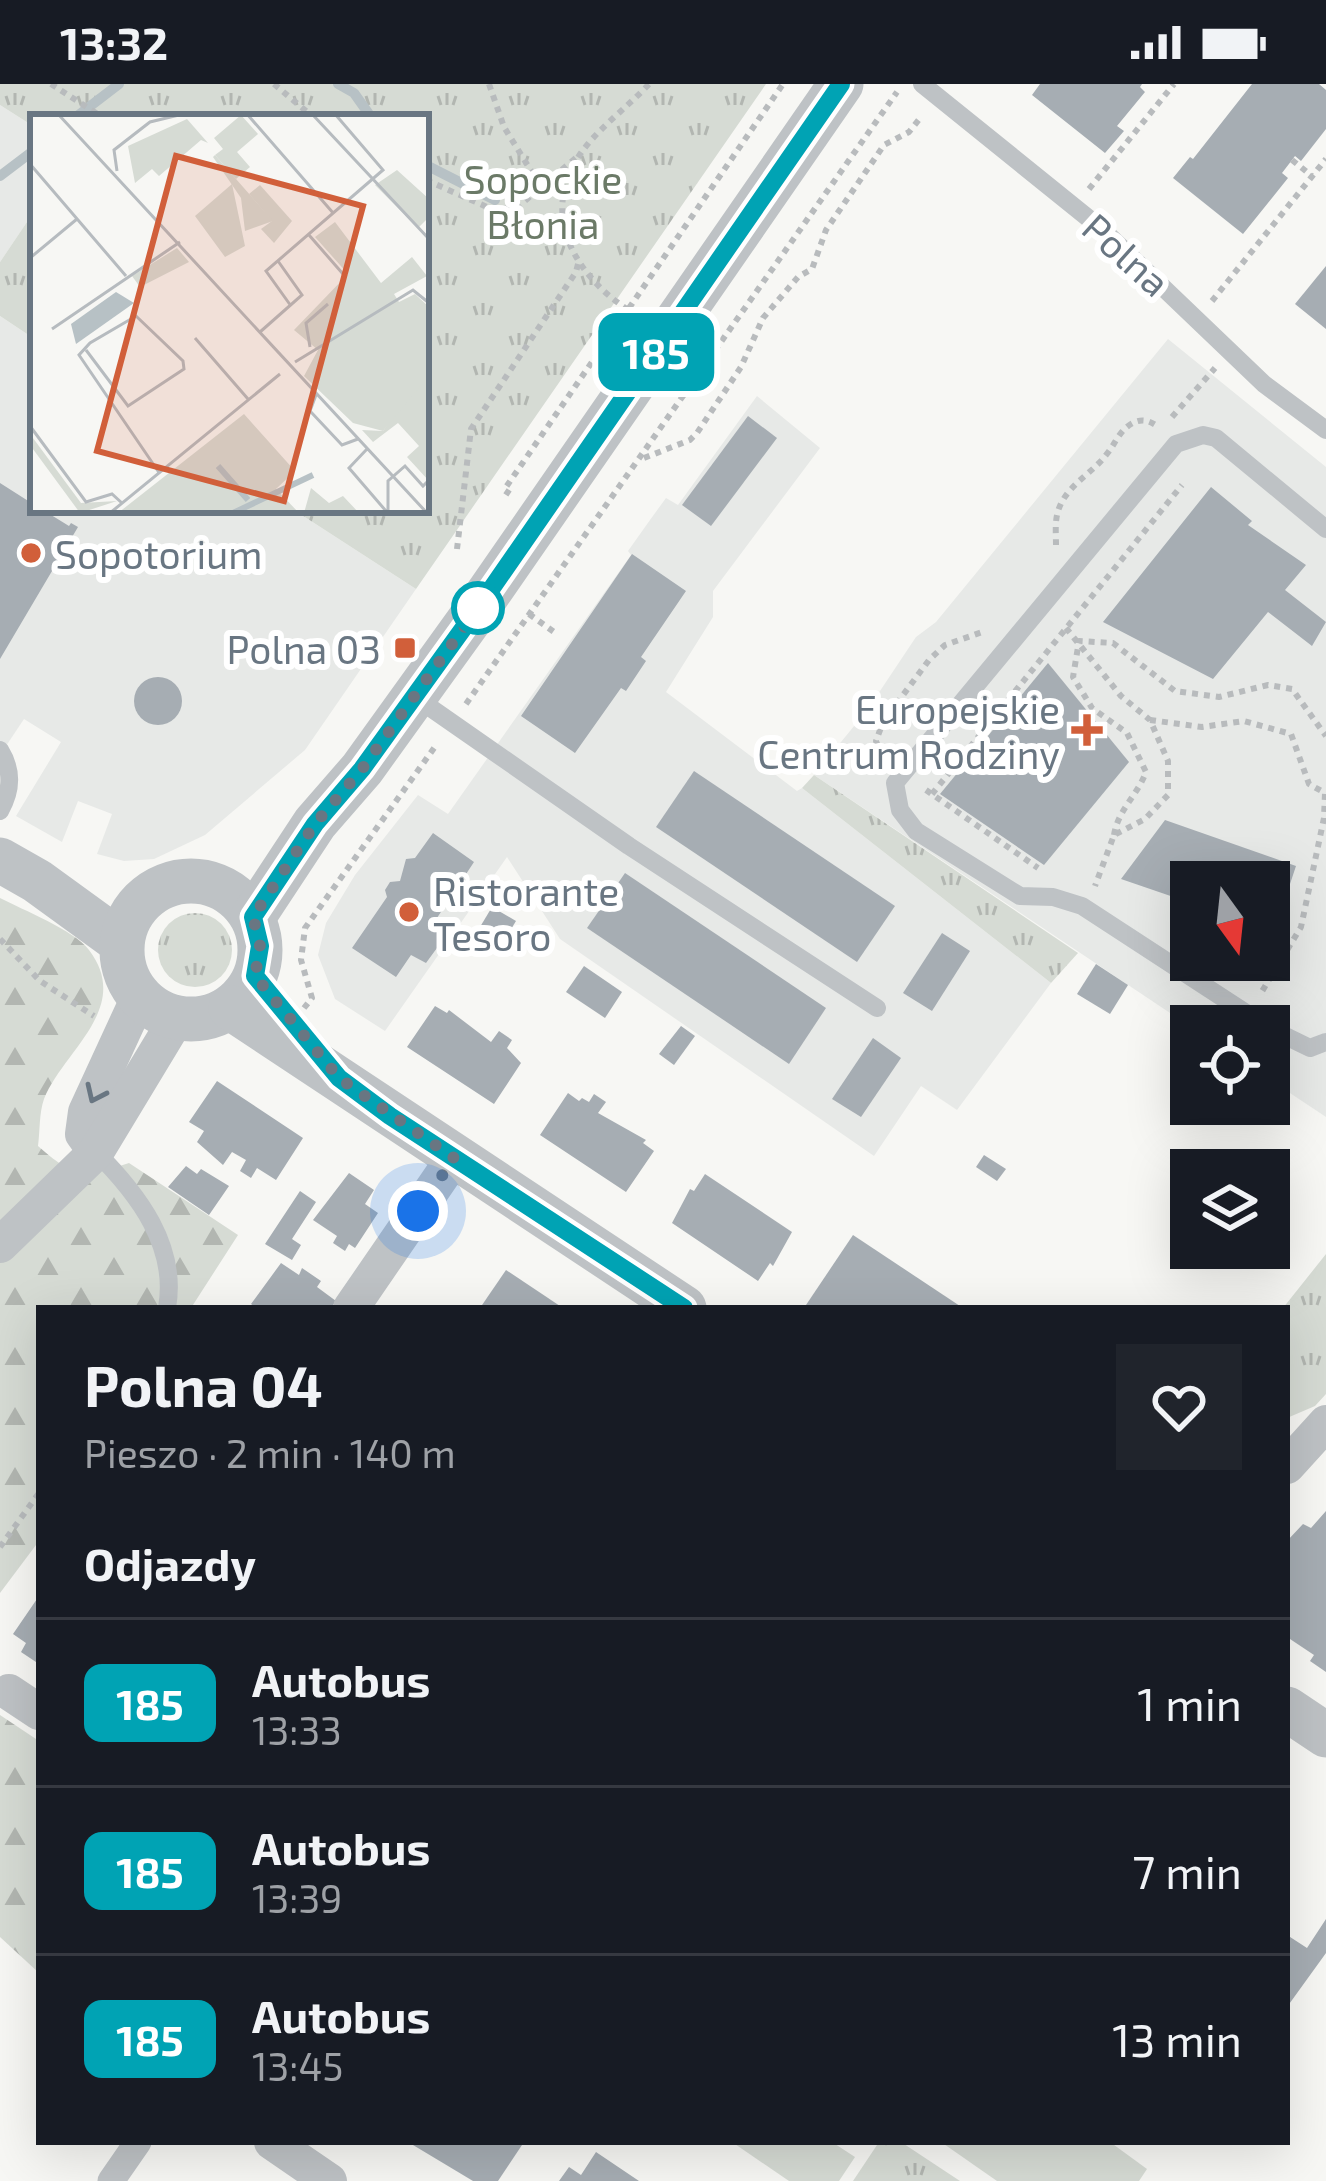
<!DOCTYPE html>
<html lang="pl">
<meta charset="utf-8">
<style>
:root{--surface:#171b24;--page:#20242c;--text:#f1f3f6;--muted:#9ea1a6;--line:#363941}
body{margin:0;font-family:"Exo 2",sans-serif;background:var(--page);color:var(--text);height:100vh;display:flex;flex-direction:column;font-size:45px;white-space:nowrap}
*{box-sizing:border-box;margin:0}
p{font-size:39px;color:var(--muted)}
.icon{flex:none;width:66px;height:66px;fill:none;stroke:currentColor;stroke-width:2;stroke-linecap:round;stroke-linejoin:round}
.map{position:relative;flex:1;overflow:hidden}
.drawer{position:absolute;left:36px;top:1221px;width:1254px;height:840px;display:flex;flex-direction:column;background:var(--surface);border-radius:0px;box-shadow:0 12px 48px #0002}
.drawer>*{flex:none}
.badge{padding:0 24px;border-radius:18px;font-size:42px;line-height:78px}
.needle{width:78px;rotate:165deg}
.controls{position:absolute;left:1170px;top:777px;display:grid;gap:24px}
.controls a{display:grid;place-items:center;width:120px;height:120px;border-radius:0px;background:var(--surface);box-shadow:0 12px 48px #0002;font-size:60px}
.you{position:absolute;width:60px;height:60px;margin:-30px;border:9px solid #fff;border-radius:50%;background:#1a73e8;box-shadow:0 0 0 18px #1a73e833}
.map>.badge{position:absolute;translate:-50% -50%;box-shadow:0 0 0 6px #fff}
h2{padding:0 48px;font-size:45px;line-height:108px}
.round{display:grid;place-items:center;flex:none;width:126px;height:126px;border-radius:0px;background:var(--page)}
.head{display:flex;align-items:center;justify-content:space-between;height:204px;padding:0 48px}
h1{font-size:57px;font-weight:700;line-height:90px}
ul{padding:0;list-style:none}
li{display:flex;align-items:center;gap:36px;height:168px;padding:0 48px;border-top:3px solid var(--line)}
li div{flex:1}
li b{display:block;font-size:45px}
li em{font-style:normal}
li .badge{min-width:132px;font-weight:700;text-align:center}
.status{display:flex;justify-content:space-between;align-items:center;height:84px;padding:0 60px;background:var(--surface);direction:ltr}
.status svg{height:33px;fill:currentColor}
.map>svg:first-child{display:block}
.built{fill:#e7e9e7;fill-rule:evenodd}
.grass{fill:url(#grass-tufts)}
.forest{fill:url(#forest-firs)}
.pitch{fill:#d6dbd4}
.lines{fill:none;stroke-linecap:round;stroke-linejoin:round}
.stream{stroke:#b7c1c5;stroke-width:10}
.building{fill:#a6adb3}
.path{stroke:#b8bbbd;stroke-width:6;stroke-dasharray:6 6;stroke-linecap:butt}
.service{stroke:#bec2c5;stroke-width:18}
.pedestrian{stroke:#bec2c5;stroke-width:27}
.minor{stroke:#bec2c5;stroke-width:36}
.tertiary{stroke:#bec2c5;stroke-width:45}
.oneway{stroke:#697682}
.line-casing{stroke:#fff;stroke-width:27}
.line{stroke:#00a3b4;stroke-width:18}
.walk{stroke:#697682;stroke-width:12;stroke-dasharray:0 21.6}
.poi-dot{fill:#d15f3a;stroke:#fff;stroke-width:4.5}
.stop-dot{fill:#fff;stroke:#00a3b4;stroke-width:6}
.labels{text-anchor:middle;dominant-baseline:central;stroke-width:12;stroke-linejoin:round;paint-order:stroke}
.park-label{font-size:39px;fill:#6b7a67;stroke:#fff}
.street-label{font-size:39px;fill:#697682;stroke:#fff}
.poi-label{font-size:39px;fill:#697682;stroke:#fff;text-anchor:start}
.inset-river{fill:none;stroke:#b7c1c5;stroke-width:6}
.inset-road{fill:none;stroke:#b6bbbf;stroke-width:3}
.view{fill:#d15f3a;fill-opacity:0.15;stroke:#d15f3a;stroke-width:6}
.inset-edge{fill:none;stroke:#697682;stroke-width:6}
</style>
<div class="status"><b>13:32</b><svg viewBox="0 0 49 12"><path d="M0 12V9h3v3zM5 12V6h3v6zM10 12V3h3v9zM15 12V0h3v12zM26 1h20v11H26zM47 4h2v5h-2z"/></svg></div>
<div class="map">
<svg width="1326" height="2097" viewBox="0 0 1326 2097">
<defs>
<pattern id="grass-tufts" width="24" height="20" patternUnits="userSpaceOnUse" patternTransform="scale(3)"><rect width="24" height="20" fill="#d6dbd4"/><path d="M3 7l-1-3M5 7V3M7 7l1-3M15 17l-1-3M17 17v-4M19 17l1-3" fill="none" stroke="#b2b6b1"/></pattern>
<pattern id="forest-firs" width="22" height="20" patternUnits="userSpaceOnUse" patternTransform="scale(3)"><rect width="22" height="20" fill="#d6dbd4"/><path d="M5 1l3.5 6h-7zM16 11l3.5 6h-7z" fill="#b2b6b1"/></pattern>
</defs>
<rect width="100%" height="100%" fill="#f7f7f4"/>
<g class="built">
<path d="M0,21L33,42V129L0,178Z"/>
<path d="M0,232L33,254V426H294L416,505L305,666L205,751L154,775L124,777L97,770L112,730L78,717L62,758L16,732L61,658L24,635L0,671Z"/>
<path d="M1168,255L1326,383V1033L1269,995V942L1191,943L814,691L868,625L916,553L936,538ZM1191,798H1269V876H1191Z"/>
<path d="M757,312L820,364L713,507V533L666,608L797,707L802,704L1051,899L957,1026L921,1002L874,1072L560,855L507,773L385,947L335,915L318,871L326,839L355,791L418,711L448,730L631,471L628,467L650,436L666,414L678,421Z"/>
</g>
<g class="grass">
<path d="M0,0H766L416,505L294,426H426V33H33V42L0,21Z"/>
<path d="M33,129V254L0,232V178Z"/>
<path d="M814,691L1078,869L1051,899L802,704Z"/>
<circle cx="195" cy="866" r="37"/>
<path d="M1326,1170V1310L1315,1322L1287,1334V1224H1283Z"/>
<path d="M879,2058H901L960,2097H853Z"/>
</g>
<g class="forest">
<path d="M0,814C23,826 74,846 89,866C133,924 63,967 44,1015C39,1029 40,1048 38,1062C76,1095 82,1094 129,1079L238,1151L191,1224H39V1457L0,1509Z"/>
<path d="M0,1631L39,1657V1889L0,1853Z"/>
</g>
<g class="pitch">
<path d="M732,2058H832L855,2073L839,2097H789Z"/>
<path d="M941,2058H1110L1147,2085L1139,2097H997Z"/>
</g>
<g class="lines">
<g class="stream">
<path d="M338,0L354,9L371,33"/>
<path d="M76,33L119,0"/>
<path d="M426,81L495,116"/>
<path d="M0,92L33,67"/>
</g>
</g>
<g class="building">
<path d="M1040,0H1142L1140,3L1145,8L1117,42L1124,47L1105,69L1032,11Z"/>
<path d="M1252,0H1319L1326,6V45L1301,77L1295,72L1292,76L1282,89L1288,94L1243,150L1173,94L1190,73L1193,75Z"/>
<path d="M1326,182V245L1295,220Z"/>
<path d="M748,332L777,354L711,442L682,421Z"/>
<path d="M0,399L33,420V426H43L69,442L71,439L78,443L0,575Z"/>
<path d="M1211,403L1252,437L1248,441L1306,481L1285,506L1326,538L1312,562L1268,528L1213,595L1103,538Z"/>
<path d="M632,470L686,507L641,573L646,577L626,607L621,604L575,669L521,632Z"/>
<path d="M1048,579L1129,678L1044,781L940,710Z"/>
<circle cx="158" cy="617" r="24"/>
<path d="M694,687L895,822L857,878L656,743Z"/>
<path d="M1165,736L1296,782L1274,848L1269,847V798H1191V819L1121,795Z"/>
<path d="M433,749L474,778L431,843L445,853L426,879L411,871L396,893L352,864L387,813L385,806L390,798L400,797L406,775L415,774Z"/>
<path d="M625,789L826,924L789,980L587,844Z"/>
<path d="M492,823L516,837L498,867L474,853Z"/>
<path d="M942,849L970,867L932,927L903,909Z"/>
<path d="M1096,880L1128,901L1110,930L1077,910Z"/>
<path d="M584,882L622,908L605,934L566,908Z"/>
<path d="M435,922L447,929L449,926L491,958L499,947L512,956L507,964L521,979L494,1020L407,963Z"/>
<path d="M681,942L695,952L674,981L659,970Z"/>
<path d="M873,954L901,974L861,1033L832,1015Z"/>
<path d="M217,997L303,1054L276,1096L257,1084L251,1094L240,1087L246,1076L232,1068L223,1081L197,1058L204,1047L189,1038Z"/>
<path d="M568,1009L579,1017L582,1014L589,1018L594,1010L606,1018L598,1029L646,1056L643,1059L654,1067L626,1108L540,1051Z"/>
<path d="M984,1071L1006,1085L997,1097L976,1083Z"/>
<path d="M186,1082L197,1090L201,1085L229,1102L209,1131L168,1103Z"/>
<path d="M349,1089L374,1106L365,1120L378,1129L355,1164L349,1160L345,1167L333,1159L337,1152L313,1136Z"/>
<path d="M705,1090L792,1148L773,1182L770,1179L758,1197L672,1139L690,1105L694,1107Z"/>
<path d="M300,1107L316,1118L292,1155L301,1161L292,1176L265,1160Z"/>
<path d="M853,1151L963,1224H804Z"/>
<path d="M281,1179L299,1191L302,1184L321,1197L317,1203L336,1217L331,1224H256L251,1220Z"/>
<path d="M506,1186L563,1224H480Z"/>
<path d="M1326,1427V1588L1310,1577L1314,1571L1287,1553V1457L1303,1440L1311,1444Z"/>
<path d="M39,1512V1580L21,1568L26,1559L13,1550Z"/>
<path d="M1326,1835V1869L1287,1923V1851L1307,1864Z"/>
<path d="M408,2058H524L498,2097H473Z"/>
<path d="M596,2068L639,2097H559L569,2083L581,2091Z"/>
</g>
<g class="lines">
<g class="path">
<path d="M51,0L102,33"/>
<path d="M274,0L313,33"/>
<path d="M489,0L504,43L541,103"/>
<path d="M1292,76L1312,92"/>
<path d="M426,96L496,127L520,121L577,73"/>
<path d="M1089,105L1174,0"/>
<path d="M1212,217L1326,75"/>
<path d="M628,226C576,191 541,134 577,75C594,47 627,24 649,0"/>
<path d="M1172,333L1215,284"/>
<path d="M644,374L690,356L697,349L741,283L763,234L798,193L812,185L826,146L884,61L909,48L921,33"/>
<path d="M510,410L504,406L783,0"/>
<path d="M1056,461C1056,452 1055,440 1057,431C1063,403 1091,391 1106,371C1115,361 1118,348 1131,340C1141,334 1148,336 1157,342"/>
<path d="M457,465L471,345L576,188L579,176"/>
<path d="M529,530L554,548"/>
<path d="M1066,544L1121,612L1150,636L1168,677V711L1145,735L1114,751L1095,802"/>
<path d="M466,620L897,8"/>
<path d="M1150,636L1202,643L1244,637L1291,650L1309,700L1325,709L1324,734L1301,843L1261,909"/>
<path d="M882,673L876,657L883,638L929,576L945,561L985,547"/>
<path d="M926,706L1038,784"/>
<path d="M932,710L1182,401"/>
<path d="M1114,751C1118,726 1137,712 1146,688L1127,649L1092,624L1073,593L1079,557L1113,559L1175,607L1219,613L1268,601L1292,605L1326,652"/>
<path d="M0,855L40,897L94,932"/>
<path d="M304,924L312,914L301,876L305,844L437,660"/>
<path d="M0,1463L39,1409"/>
</g>
<g class="service">
<path d="M922,0L1103,146L1264,300L1326,346"/>
<path d="M415,613L629,762L877,924"/>
<path d="M0,666C13,687 12,706 0,727"/>
<path d="M1266,942L1082,822L1053,813L1020,812L916,747L900,726L895,699L1176,360L1203,351L1216,354L1326,445"/>
<path d="M1269,944L1310,964L1326,958"/>
<path d="M96,1068C138,1110 178,1162 167,1224"/>
</g>
<path class="pedestrian" d="M111,2097L138,2058"/>
<g class="minor">
<path d="M96,1068L83,1050L86,1028L139,913"/>
<path d="M0,1161L96,1068L177,934"/>
<path d="M351,1224L454,1074"/>
<path d="M1287,1382L1326,1339"/>
<path d="M9,1608L39,1628"/>
<path d="M272,2058L329,2097"/>
</g>
<g class="tertiary">
<path d="M0,776L37,797L121,858"/>
<circle cx="191" cy="866" r="69"/>
<path d="M253,833L315,739L362,685L478,524L841,0"/>
<path d="M231,924L684,1224"/>
<path d="M1287,1625L1326,1651"/>
</g>
</g>
<defs><path id="oneway-chevron" d="M-2-3.5L2.5 0L-2 3.5" fill="none" stroke-width="1.6" stroke-linecap="round" stroke-linejoin="round" transform="scale(3)"/></defs>
<use class="oneway" href="#oneway-chevron" transform="translate(95 1010) rotate(115)"/>
<g class="lines">
<g class="line-casing">
<path id="line" d="M684,1224L390,1032L339,994L255,892L260,862L253,833L315,740L362,685L478,524L841,0"/>
</g>
<use href="#line" class="line"/>
<path class="walk" d="M418,1127L454,1074L339,994L255,892L260,862L253,833L315,740L362,685L478,524"/>
</g>
<g class="poi-dot">
<circle cx="31" cy="469" r="12"/>
<rect x="393" y="552" width="24" height="24" rx="6"/>
<path d="M1081 628h12v12h12v12h-12v12h-12v-12h-12v-12h12z"/>
<circle cx="409" cy="828" r="12"/>
</g>
<circle class="stop-dot" cx="478" cy="524" r="24"/>
<g class="labels">
<g class="park-label">
<text x="543" y="94">Sopockie<tspan x="543" dy="45">Błonia</tspan></text>
</g>
<g class="street-label">
<text transform="translate(1127 170) rotate(42)">Polna</text>
</g>
<g class="poi-label">
<text x="55" y="469">Sopotorium</text>
<text x="381" y="564" text-anchor="end">Polna 03</text>
<text x="1060" y="624" text-anchor="end">Europejskie<tspan x="1060" dy="45">Centrum Rodziny</tspan></text>
<text x="433" y="806">Ristorante<tspan x="433" dy="45">Tesoro</tspan></text>
</g>
</g>
<g transform="translate(30 30)">
<rect width="399" height="399" fill="#f7f7f4"/>
<path d="M211,1L228,20L207,38L220,53L206,65L185,41L193,35L184,24ZM157,5L178,29L171,26L129,62L122,55L105,69L98,32ZM367,56L399,85V103L388,114L345,71ZM202,70L215,132L195,143L165,102ZM230,71L262,107L244,129L231,115L242,107L219,80ZM147,134L159,148L110,173L102,162ZM399,193V367L377,343L389,332L368,309L343,328L332,316L353,317L362,304L330,211ZM214,300L265,357L246,375L269,399H88Z" fill="#d6dbd4"/>
<path d="M183,43L185,41L243,107L215,117L211,84ZM305,108L351,169L382,143L397,162L364,180L369,188L385,180L399,193V262L353,317L323,309L274,262L288,236L264,216L318,160L285,123ZM0,320L51,389L87,387L50,399L0,331Z" fill="#d6dbd4"/>
<path d="M281,374L299,389L313,382L329,399H274Z" fill="#d6dbd4"/>
<path d="M86,178L104,189L46,230L41,210Z" fill="#b7c1c5"/>
<path class="inset-river" d="M188,352L218,386M203,399L283,361"/>
<path class="inset-road" d="M28,0L397,399M217,0L304,100M282,0L399,125M0,50L96,162M87,57L84,36L120,8L153,0M279,121L313,160M0,144L47,105M261,192L236,157L353,56L305,0M22,215L150,128M230,218L272,181L248,147M165,224L218,285M280,233L276,209L298,190M56,236L98,292L154,255L153,247L106,202L60,229L49,241L130,360M265,248L383,176L399,189M286,281L280,297L312,331L328,325M0,312L56,388L82,380L93,390M337,335L319,354L356,397M80,399L250,260M358,399V367L375,352L393,372L399,366"/>
<path class="view" d="M146,42L333,92L254,387L67,337Z"/>
<rect width="399" height="399" class="inset-edge"/>
</g>
</svg>
<div class="controls">
<a><svg class="needle" viewBox="-14 -14 28 28"><path d="M0-13l5 13h-10z" fill="#e53935"/><path d="M0 13l5-13h-10z" fill="#9ea1a6"/></svg></a>
<a><svg class="icon" aria-label="locate" viewBox="0 0 24 24"><circle cx="12" cy="12" r="6"/><path d="M12 2v4M12 18v4M2 12h4M18 12h4"/></svg></a>
<a><svg class="icon" aria-label="layers" viewBox="0 0 24 24"><path d="M12 4l9 5-9 5-9-5zM3 14l9 5 9-5"/></svg></a>
</div>
<div class="you" style="left:418px;top:1127px"></div>
<b class="badge" style="left:656px;top:268px;background:#00a3b4;color:#fff">185</b>
<section class="drawer">
<div class="head"><div><h1>Polna 04</h1><p>Pieszo · 2 min · 140 m</p></div><a class="round"><svg class="icon" aria-label="heart" viewBox="0 0 24 24"><path d="M12 20l-8-8c-3-5 5-10 8-4 3-6 11-1 8 4z"/></svg></a></div>
<h2>Odjazdy</h2>
<ul>
<li><span class="badge" style="background:#00a3b4;color:#fff">185</span><div><b>Autobus</b><p>13:33</p></div><em>1 min</em></li>
<li><span class="badge" style="background:#00a3b4;color:#fff">185</span><div><b>Autobus</b><p>13:39</p></div><em>7 min</em></li>
<li><span class="badge" style="background:#00a3b4;color:#fff">185</span><div><b>Autobus</b><p>13:45</p></div><em>13 min</em></li>
</ul>
</section>
</div>
